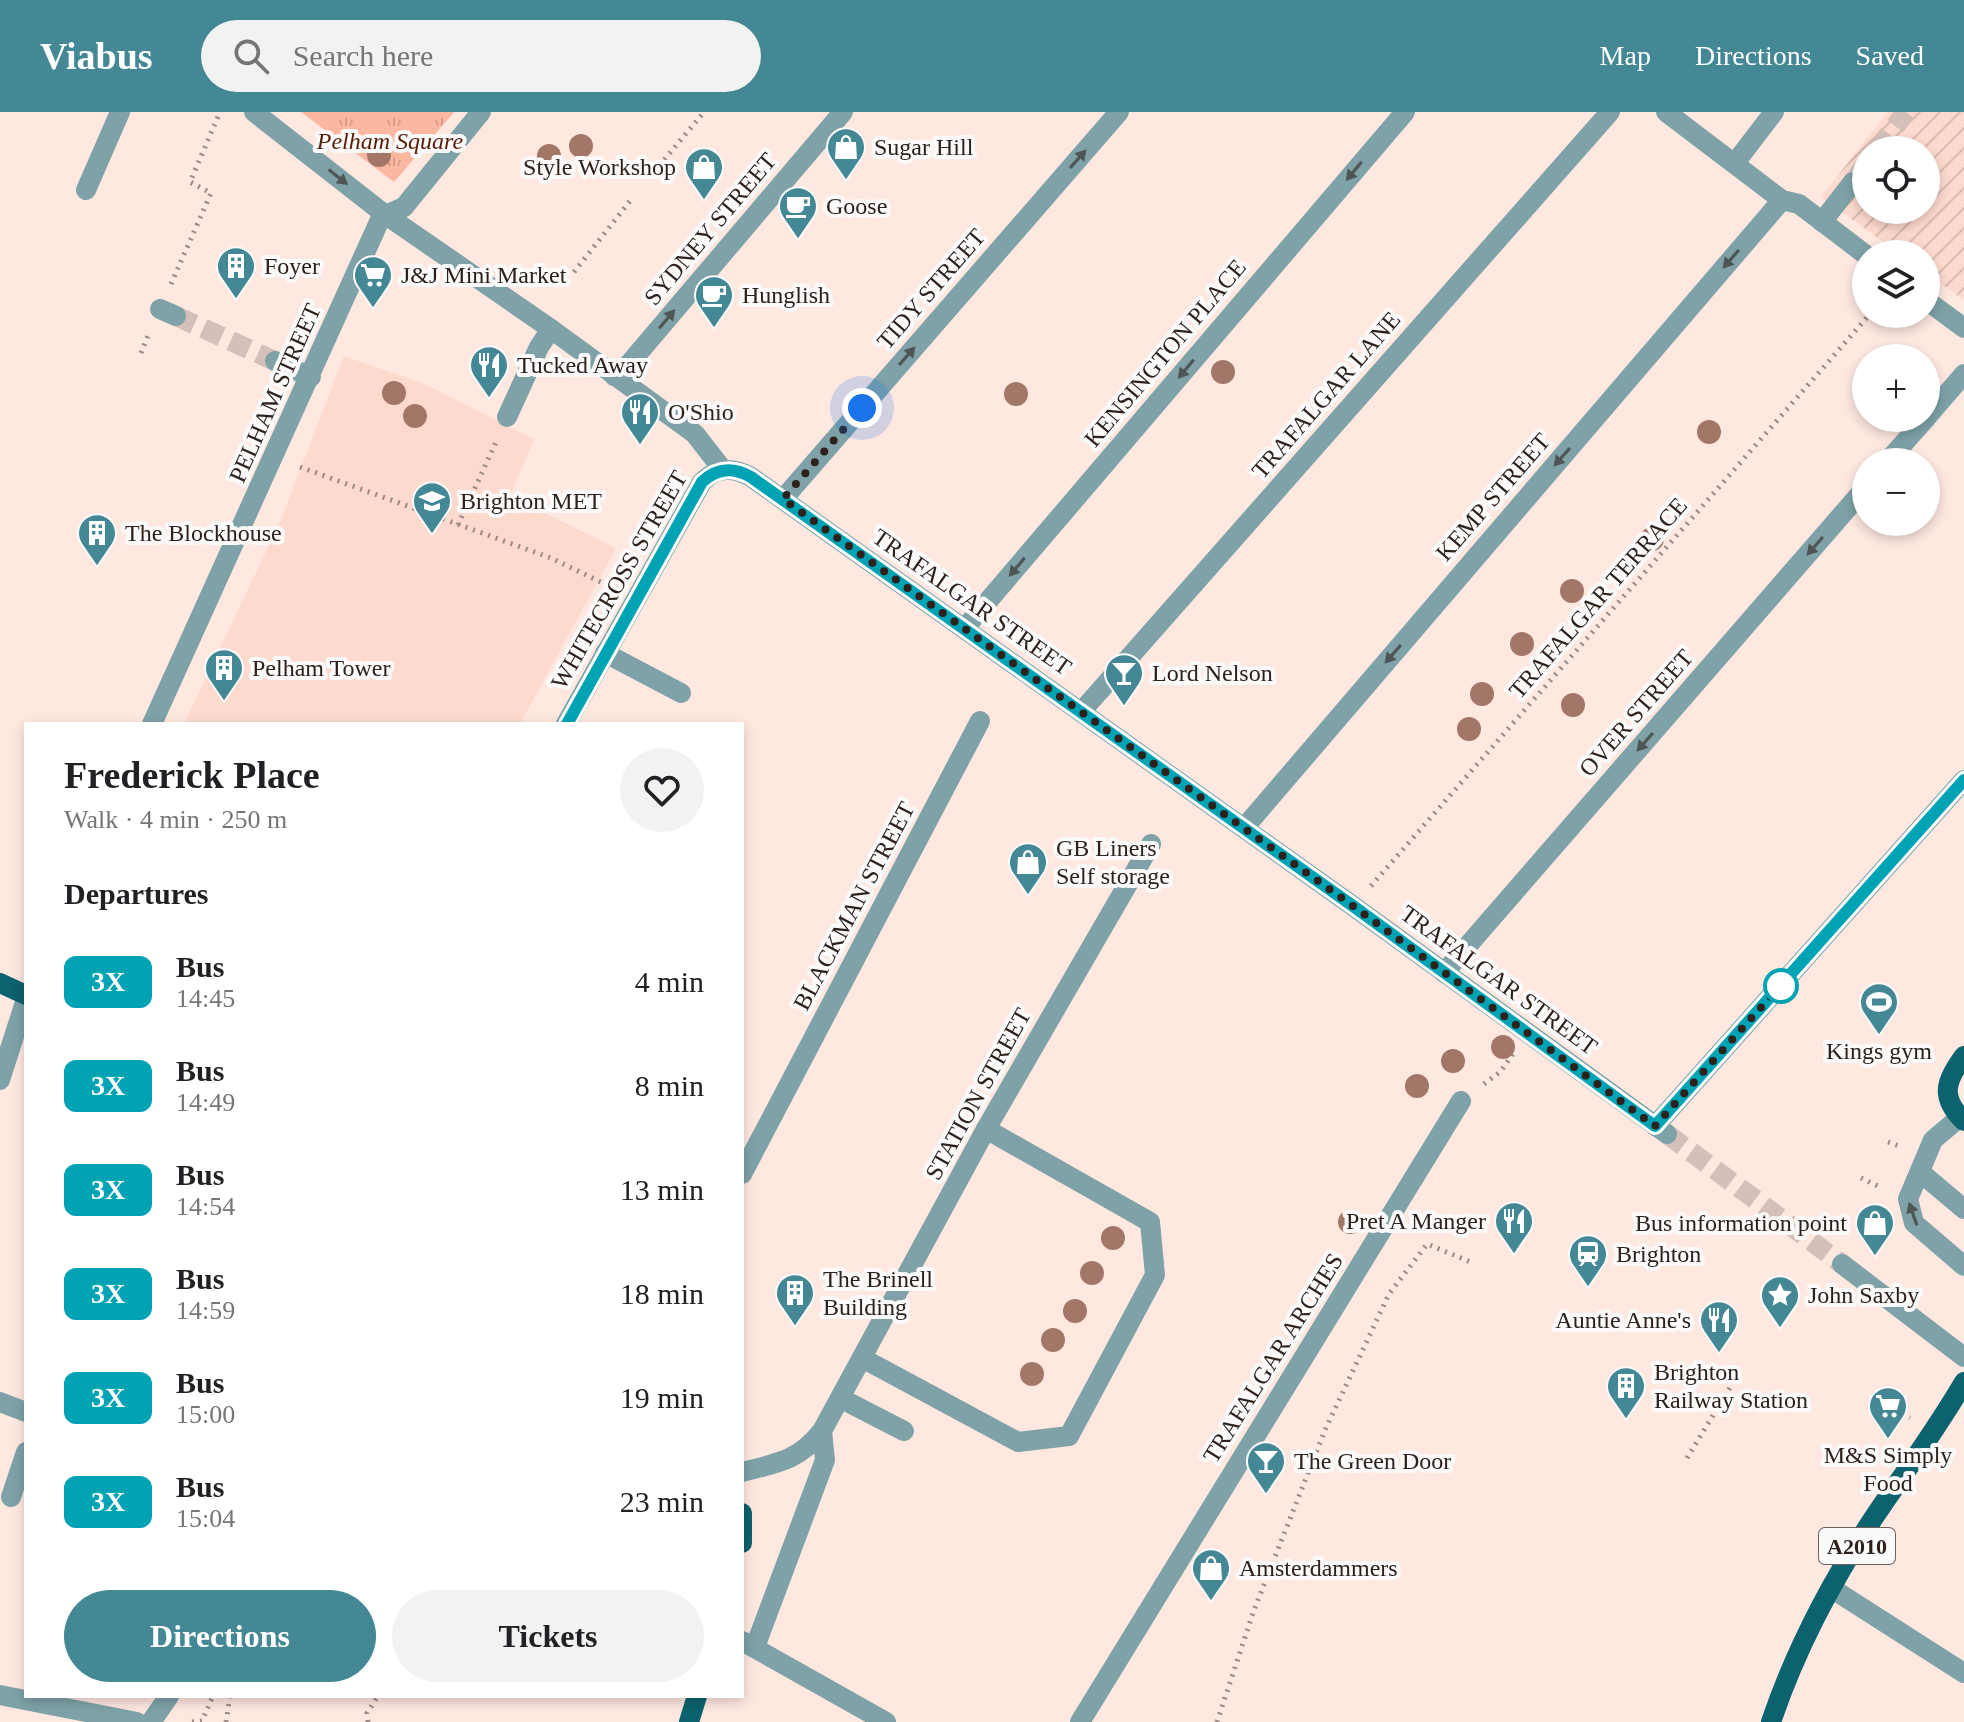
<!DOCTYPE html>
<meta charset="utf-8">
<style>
:root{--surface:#fff;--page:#f2f2f2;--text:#202124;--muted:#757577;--accent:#438894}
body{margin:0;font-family:"Times New Roman",serif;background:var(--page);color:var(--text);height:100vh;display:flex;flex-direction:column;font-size:30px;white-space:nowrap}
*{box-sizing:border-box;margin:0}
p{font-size:26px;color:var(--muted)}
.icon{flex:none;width:44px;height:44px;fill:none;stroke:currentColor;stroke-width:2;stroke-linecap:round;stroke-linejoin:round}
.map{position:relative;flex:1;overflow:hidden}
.side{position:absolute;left:24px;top:610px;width:720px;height:976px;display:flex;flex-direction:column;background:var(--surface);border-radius:0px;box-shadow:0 4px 12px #0003}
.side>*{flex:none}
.badge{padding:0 16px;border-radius:12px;font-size:28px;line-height:52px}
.tools{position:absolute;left:1852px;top:24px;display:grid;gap:16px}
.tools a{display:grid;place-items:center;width:88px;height:88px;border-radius:50%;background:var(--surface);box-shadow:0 4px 12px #0003;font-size:40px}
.you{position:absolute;width:40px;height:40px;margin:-20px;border:6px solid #fff;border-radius:50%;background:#1a73e8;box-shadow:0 0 0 12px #1a73e833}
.map>.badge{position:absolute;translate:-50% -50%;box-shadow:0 0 0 4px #fff}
h2{padding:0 40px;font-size:30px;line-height:72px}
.round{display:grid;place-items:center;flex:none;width:84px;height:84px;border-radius:42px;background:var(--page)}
.summary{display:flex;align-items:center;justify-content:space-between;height:136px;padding:0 40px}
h1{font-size:38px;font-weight:800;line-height:60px}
.action{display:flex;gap:16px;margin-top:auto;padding:16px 40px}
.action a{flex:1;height:92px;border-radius:48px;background:var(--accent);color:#fff;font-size:32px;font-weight:800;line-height:92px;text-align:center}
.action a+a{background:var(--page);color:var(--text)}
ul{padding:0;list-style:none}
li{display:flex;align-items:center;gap:24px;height:104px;padding:0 40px}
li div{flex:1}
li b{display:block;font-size:30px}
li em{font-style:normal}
li .badge{min-width:88px;font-weight:700;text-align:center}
header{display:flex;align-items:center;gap:48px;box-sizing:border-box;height:112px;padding:0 40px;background:var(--accent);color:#fff}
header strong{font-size:38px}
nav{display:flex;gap:44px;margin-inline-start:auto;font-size:28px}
.search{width:560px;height:72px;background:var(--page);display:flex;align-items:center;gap:20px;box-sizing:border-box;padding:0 28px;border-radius:44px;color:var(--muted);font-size:30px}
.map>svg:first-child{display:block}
.built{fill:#fedace}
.industrial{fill:url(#industrial-furrows);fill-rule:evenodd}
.park{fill:url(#park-tufts)}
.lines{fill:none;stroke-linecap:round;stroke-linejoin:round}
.minor-tunnel{stroke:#d5c0b9;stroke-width:20;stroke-dasharray:20 10;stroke-linecap:butt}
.path{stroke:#9b8983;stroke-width:5;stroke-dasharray:2 6;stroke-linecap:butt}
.minor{stroke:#7ea2a8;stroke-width:20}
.major{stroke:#0c626e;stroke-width:20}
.tree{fill:#a37768}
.oneway{fill:#4e5554}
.line-casing{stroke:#fff;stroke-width:18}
.line{stroke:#00a3b4;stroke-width:12}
.walk{stroke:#2e211c;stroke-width:8;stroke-dasharray:0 14.4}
.stop-dot{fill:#fff;stroke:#00a3b4;stroke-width:4}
.labels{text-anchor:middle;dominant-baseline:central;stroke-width:8;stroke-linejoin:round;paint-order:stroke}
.shield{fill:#fafafa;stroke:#6b625f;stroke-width:2}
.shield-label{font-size:22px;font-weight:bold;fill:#2e211c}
.park-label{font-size:24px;font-style:italic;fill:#581b05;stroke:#fafafa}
.poi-label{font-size:24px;fill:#2e211c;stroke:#fafafa;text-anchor:start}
.street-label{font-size:24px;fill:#2e211c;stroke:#fafafa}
</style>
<header>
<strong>Viabus</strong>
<div class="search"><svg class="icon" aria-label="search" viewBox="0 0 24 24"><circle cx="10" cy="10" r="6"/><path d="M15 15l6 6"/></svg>Search here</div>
<nav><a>Map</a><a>Directions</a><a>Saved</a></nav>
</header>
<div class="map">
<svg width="1964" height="1610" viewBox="0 0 1964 1610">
<defs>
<pattern id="industrial-furrows" width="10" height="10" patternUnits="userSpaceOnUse" patternTransform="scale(2)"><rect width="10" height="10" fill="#fedace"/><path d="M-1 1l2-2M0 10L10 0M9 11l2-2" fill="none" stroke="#dabbb0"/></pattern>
<pattern id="park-tufts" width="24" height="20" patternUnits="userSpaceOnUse" patternTransform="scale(2)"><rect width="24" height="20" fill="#fcb7a1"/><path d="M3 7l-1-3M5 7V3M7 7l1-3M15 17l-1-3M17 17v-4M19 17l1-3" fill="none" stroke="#d89d8a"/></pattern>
</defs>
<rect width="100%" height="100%" fill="#ffe8e0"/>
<path class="built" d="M344,244L425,272L534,327L510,384L616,436L520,612H184L280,410Z"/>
<path class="industrial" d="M1888,0H1964V188L1926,161V142H1900L1821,85ZM1866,38H1926V98H1866Z"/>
<path class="park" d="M301,0H454L394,70Z"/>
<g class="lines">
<g class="minor-tunnel">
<path d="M1877,38L1906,0"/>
<path d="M1853,70L1866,53"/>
<path d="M176,204L275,249"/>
<path d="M1667,1022L1842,1152"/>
</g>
<g class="path">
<path d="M649,66L704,0"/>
<path d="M574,160L630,89"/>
<path d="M171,172L211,81L190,70L220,0"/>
<path d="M141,241L149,221"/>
<path d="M300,355L551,446L611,475"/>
<path d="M458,413L496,330"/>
<path d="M1371,774L1870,202"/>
<path d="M1484,972L1500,960L1513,942"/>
<path d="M1888,1030L1899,1034"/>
<path d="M1861,1066L1882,1076"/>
<path d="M1896,1297L1910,1306"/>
<path d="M1687,1346L1731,1274"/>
<path d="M192,1610L202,1609L213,1584"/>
<path d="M226,1610L230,1584"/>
<path d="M368,1610L367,1601L378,1584"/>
<path d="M1217,1610L1254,1498L1325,1318L1389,1182L1427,1132L1473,1151"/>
</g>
<g class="minor">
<path d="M254,0L383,101L551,217L695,322L723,358"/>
<path d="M1666,0L1782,88L1799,92L1866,143"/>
<path d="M1735,51L1774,0"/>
<path d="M86,78L120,0"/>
<path d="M386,103L404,95L481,0"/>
<path d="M1822,110L1853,70"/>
<path d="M1926,188L1964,216"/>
<path d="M160,197L176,204"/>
<path d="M275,249L311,265"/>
<path d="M614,264L629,252L843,0"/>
<path d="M507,305L539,235L551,217"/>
<path d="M1926,306L1964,262"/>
<path d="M1887,350L1926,306"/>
<path d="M783,387L1119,0"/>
<path d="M965,516L1405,0"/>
<path d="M605,541L681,581"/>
<path d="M1081,600L1610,0"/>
<path d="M152,612L383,101"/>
<path d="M566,612L702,370C717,355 733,355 751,365L1353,794L1667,1022"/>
<path d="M1244,716L1782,88"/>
<path d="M1444,861L1866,375"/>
<path d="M0,968L26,887"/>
<path d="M1960,1005L1933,1028L1908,1087L1914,1111L1964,1154"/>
<path d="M1655,1014L1964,668"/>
<path d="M1920,1060L1964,1097"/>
<path d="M742,1062L980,609"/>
<path d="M1842,1152L1964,1245"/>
<path d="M862,1246L1018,1330L1069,1324L1155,1163L1150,1110L986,1017"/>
<path d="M840,1286L904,1319"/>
<path d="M0,1290L26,1300"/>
<path d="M742,1360C778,1351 798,1349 822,1319L986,1017L1151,732"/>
<path d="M11,1385L26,1340"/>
<path d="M1831,1476L1964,1561"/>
<path d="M742,1529L886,1610"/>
<path d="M755,1535L825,1348L822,1319"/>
<path d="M0,1583L137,1610"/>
<path d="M151,1610L169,1584"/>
<path d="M1080,1610L1461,989"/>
</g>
<g class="major">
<path d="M0,871L26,883"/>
<path d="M1964,944C1946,968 1939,985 1964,1009"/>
<path d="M742,1401V1431"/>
<path d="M689,1610L697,1584"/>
<path d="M1771,1610C1797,1533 1837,1459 1883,1392C1911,1352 1939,1313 1964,1270"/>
</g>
</g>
<g class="tree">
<circle cx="581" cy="34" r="12"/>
<circle cx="379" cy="43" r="12"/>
<circle cx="549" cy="44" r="12"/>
<circle cx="1223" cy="260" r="12"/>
<circle cx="394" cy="281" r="12"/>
<circle cx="1016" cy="282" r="12"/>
<circle cx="415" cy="304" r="12"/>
<circle cx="1709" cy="320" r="12"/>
<circle cx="1652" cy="427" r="12"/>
<circle cx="1572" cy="479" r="12"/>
<circle cx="1522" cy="532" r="12"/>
<circle cx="1482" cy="582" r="12"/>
<circle cx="1573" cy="593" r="12"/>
<circle cx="1469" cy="617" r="12"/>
<circle cx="1503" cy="935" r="12"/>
<circle cx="1453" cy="949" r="12"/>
<circle cx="1417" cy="974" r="12"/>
<circle cx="1350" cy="1110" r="12"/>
<circle cx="1113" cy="1126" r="12"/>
<circle cx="1092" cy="1161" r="12"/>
<circle cx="1075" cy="1199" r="12"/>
<circle cx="1053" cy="1228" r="12"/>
<circle cx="1032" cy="1262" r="12"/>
</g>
<defs><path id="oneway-solid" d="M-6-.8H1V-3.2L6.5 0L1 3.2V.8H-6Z" transform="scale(2)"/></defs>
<g class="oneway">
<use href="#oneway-solid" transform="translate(1078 47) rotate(-49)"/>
<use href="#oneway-solid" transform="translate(1354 59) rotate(130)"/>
<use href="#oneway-solid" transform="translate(338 65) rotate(38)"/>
<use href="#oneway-solid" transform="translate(1731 147) rotate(131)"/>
<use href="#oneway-solid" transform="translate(667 207) rotate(-50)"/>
<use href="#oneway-solid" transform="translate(907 244) rotate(-49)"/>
<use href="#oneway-solid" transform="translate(1186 257) rotate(130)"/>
<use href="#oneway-solid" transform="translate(1562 345) rotate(131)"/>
<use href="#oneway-solid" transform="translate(1815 434) rotate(131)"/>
<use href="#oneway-solid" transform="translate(1017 455) rotate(130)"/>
<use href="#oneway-solid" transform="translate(1393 542) rotate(131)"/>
<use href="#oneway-solid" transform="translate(1645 630) rotate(131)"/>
<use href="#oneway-solid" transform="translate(1913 1102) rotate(-109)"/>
</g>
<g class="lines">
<g class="line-casing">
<path id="line" d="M567,612L702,370C717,356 733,355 751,365L1353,794L1655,1014L1964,668"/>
</g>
<use href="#line" class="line"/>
<path class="walk" d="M862,296L783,387L1353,794L1655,1014L1789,864L1781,874"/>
</g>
<defs>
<g id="shop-pin" transform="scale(2)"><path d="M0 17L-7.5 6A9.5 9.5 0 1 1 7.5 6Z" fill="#438894" stroke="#fafafa"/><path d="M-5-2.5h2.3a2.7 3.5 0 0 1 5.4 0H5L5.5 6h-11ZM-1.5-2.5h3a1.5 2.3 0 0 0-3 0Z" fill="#fff"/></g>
<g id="cafe-pin" transform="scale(2)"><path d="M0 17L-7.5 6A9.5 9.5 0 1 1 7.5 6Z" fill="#438894" stroke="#fafafa"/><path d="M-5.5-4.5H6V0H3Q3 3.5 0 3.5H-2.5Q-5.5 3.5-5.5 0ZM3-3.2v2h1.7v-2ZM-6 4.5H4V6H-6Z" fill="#fff"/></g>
<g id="building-pin" transform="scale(2)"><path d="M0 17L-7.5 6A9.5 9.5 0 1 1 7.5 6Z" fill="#438894" stroke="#fafafa"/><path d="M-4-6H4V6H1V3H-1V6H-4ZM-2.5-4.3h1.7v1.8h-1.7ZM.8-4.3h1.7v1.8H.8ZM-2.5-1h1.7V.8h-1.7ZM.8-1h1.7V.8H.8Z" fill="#fff"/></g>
<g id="supermarket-pin" transform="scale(2)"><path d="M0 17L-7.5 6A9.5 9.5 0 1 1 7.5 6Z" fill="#438894" stroke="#fafafa"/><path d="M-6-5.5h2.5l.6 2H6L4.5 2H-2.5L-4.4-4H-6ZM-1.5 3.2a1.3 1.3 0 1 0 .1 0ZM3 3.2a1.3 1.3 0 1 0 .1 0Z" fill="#fff"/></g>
<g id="restaurant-pin" transform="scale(2)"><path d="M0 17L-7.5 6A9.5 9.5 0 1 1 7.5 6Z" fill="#438894" stroke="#fafafa"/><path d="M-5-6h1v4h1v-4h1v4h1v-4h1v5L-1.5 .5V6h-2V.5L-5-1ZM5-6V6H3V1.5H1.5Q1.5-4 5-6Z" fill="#fff"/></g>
<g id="university-pin" transform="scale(2)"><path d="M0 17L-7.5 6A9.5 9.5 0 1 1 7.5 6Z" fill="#438894" stroke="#fafafa"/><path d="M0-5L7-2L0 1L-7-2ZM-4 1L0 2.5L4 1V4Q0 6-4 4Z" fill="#fff"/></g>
<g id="bar-pin" transform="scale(2)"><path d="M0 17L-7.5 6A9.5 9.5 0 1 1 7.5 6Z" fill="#438894" stroke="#fafafa"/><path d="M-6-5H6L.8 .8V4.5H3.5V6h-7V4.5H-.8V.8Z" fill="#fff"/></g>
<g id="stadium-pin" transform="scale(2)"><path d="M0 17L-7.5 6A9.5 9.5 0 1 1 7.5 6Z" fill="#438894" stroke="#fafafa"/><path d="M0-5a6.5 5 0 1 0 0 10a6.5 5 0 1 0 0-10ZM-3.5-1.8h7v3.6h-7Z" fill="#fff"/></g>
<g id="station-pin" transform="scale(2)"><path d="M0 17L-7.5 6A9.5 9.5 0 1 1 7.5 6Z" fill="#438894" stroke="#fafafa"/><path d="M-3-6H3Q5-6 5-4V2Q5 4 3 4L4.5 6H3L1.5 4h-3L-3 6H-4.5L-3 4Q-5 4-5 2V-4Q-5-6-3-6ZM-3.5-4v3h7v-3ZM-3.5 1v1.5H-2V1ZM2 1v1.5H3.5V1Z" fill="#fff"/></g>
<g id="sight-pin" transform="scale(2)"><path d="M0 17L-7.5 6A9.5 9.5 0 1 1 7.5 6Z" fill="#438894" stroke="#fafafa"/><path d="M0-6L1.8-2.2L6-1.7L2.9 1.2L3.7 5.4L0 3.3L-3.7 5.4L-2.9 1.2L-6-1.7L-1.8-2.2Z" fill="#fff"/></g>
</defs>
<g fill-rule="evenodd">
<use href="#shop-pin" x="846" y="35"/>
<use href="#shop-pin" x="704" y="55"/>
<use href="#cafe-pin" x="798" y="94"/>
<use href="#building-pin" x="236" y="154"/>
<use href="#supermarket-pin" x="373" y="163"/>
<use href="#cafe-pin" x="714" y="183"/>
<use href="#restaurant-pin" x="489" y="253"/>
<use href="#restaurant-pin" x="640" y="300"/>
<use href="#university-pin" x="432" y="389"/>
<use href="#building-pin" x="97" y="421"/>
<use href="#building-pin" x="224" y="556"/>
<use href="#bar-pin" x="1124" y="561"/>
<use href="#shop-pin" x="1028" y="750"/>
<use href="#stadium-pin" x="1879" y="890"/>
<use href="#restaurant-pin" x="1514" y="1109"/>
<use href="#shop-pin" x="1875" y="1111"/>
<use href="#station-pin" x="1588" y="1142"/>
<use href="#building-pin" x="795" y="1181"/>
<use href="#sight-pin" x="1780" y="1183"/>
<use href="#restaurant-pin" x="1719" y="1208"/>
<use href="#building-pin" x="1626" y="1274"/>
<use href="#supermarket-pin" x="1888" y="1294"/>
<use href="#bar-pin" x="1266" y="1349"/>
<use href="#shop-pin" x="1211" y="1456"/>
</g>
<circle class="stop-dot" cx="1781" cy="874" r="16"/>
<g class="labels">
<rect class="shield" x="1819" y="1416" width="76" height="36" rx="6"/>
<g class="shield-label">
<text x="1857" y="1434">A2010</text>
</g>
<g class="park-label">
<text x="390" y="29">Pelham Square</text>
</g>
<g class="poi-label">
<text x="874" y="35">Sugar Hill</text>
<text x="676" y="55" text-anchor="end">Style Workshop</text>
<text x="826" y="94">Goose</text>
<text x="264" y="154">Foyer</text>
<text x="401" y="163">J&amp;J Mini Market</text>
<text x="742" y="183">Hunglish</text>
<text x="517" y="253">Tucked Away</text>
<text x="668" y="300">O'Shio</text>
<text x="460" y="389">Brighton MET</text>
<text x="125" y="421">The Blockhouse</text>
<text x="252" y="556">Pelham Tower</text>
<text x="1152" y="561">Lord Nelson</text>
<text x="1056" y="736">GB Liners<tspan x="1056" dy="28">Self storage</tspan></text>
<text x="1879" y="939" text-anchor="middle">Kings gym</text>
<text x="1486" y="1109" text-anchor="end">Pret A Manger</text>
<text x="1847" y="1111" text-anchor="end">Bus information point</text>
<text x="1616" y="1142">Brighton</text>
<text x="823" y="1167">The Brinell<tspan x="823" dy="28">Building</tspan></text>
<text x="1808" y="1183">John Saxby</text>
<text x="1691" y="1208" text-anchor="end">Auntie Anne's</text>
<text x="1654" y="1260">Brighton<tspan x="1654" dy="28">Railway Station</tspan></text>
<text x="1888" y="1343" text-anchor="middle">M&amp;S Simply<tspan x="1888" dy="28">Food</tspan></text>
<text x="1294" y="1349">The Green Door</text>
<text x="1239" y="1456">Amsterdammers</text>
</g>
<g class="street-label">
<text transform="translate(710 117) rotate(-50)">SYDNEY STREET</text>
<text transform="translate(931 177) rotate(-49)">TIDY STREET</text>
<text transform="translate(1165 241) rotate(-50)">KENSINGTON PLACE</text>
<text transform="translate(275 281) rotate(-66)">PELHAM STREET</text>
<text transform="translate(1326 283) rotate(-49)">TRAFALGAR LANE</text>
<text transform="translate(1493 385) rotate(-49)">KEMP STREET</text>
<text transform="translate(619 468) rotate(-60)">WHITECROSS STREET</text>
<text transform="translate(1598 486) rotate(-49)">TRAFALGAR TERRACE</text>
<text transform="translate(972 490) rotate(35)">TRAFALGAR STREET</text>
<text transform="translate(1636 601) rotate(-49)">OVER STREET</text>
<text transform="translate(854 794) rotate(-62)">BLACKMAN STREET</text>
<text transform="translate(1499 868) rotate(36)">TRAFALGAR STREET</text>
<text transform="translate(978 982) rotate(-61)">STATION STREET</text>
<text transform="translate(1273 1246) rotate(-58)">TRAFALGAR ARCHES</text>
</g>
</g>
</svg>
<div class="tools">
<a><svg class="icon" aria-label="locate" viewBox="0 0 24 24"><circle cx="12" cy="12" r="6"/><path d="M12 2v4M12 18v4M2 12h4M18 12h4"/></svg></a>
<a><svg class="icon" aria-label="layers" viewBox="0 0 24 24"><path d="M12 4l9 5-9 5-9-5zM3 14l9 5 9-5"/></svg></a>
<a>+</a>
<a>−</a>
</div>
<div class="you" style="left:862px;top:296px"></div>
<section class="side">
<div class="summary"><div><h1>Frederick Place</h1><p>Walk · 4 min · 250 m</p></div><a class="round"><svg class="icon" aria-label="heart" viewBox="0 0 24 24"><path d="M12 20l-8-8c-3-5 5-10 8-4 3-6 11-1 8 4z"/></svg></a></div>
<h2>Departures</h2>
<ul>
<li><span class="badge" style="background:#00a3b4;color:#fff">3X</span><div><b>Bus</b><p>14:45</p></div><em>4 min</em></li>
<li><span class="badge" style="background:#00a3b4;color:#fff">3X</span><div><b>Bus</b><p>14:49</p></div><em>8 min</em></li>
<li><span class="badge" style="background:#00a3b4;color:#fff">3X</span><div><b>Bus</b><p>14:54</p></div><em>13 min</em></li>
<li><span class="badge" style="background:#00a3b4;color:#fff">3X</span><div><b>Bus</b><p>14:59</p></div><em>18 min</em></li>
<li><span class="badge" style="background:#00a3b4;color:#fff">3X</span><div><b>Bus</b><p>15:00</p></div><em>19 min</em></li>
<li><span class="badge" style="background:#00a3b4;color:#fff">3X</span><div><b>Bus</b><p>15:04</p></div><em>23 min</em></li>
</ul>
<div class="action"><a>Directions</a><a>Tickets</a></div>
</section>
</div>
